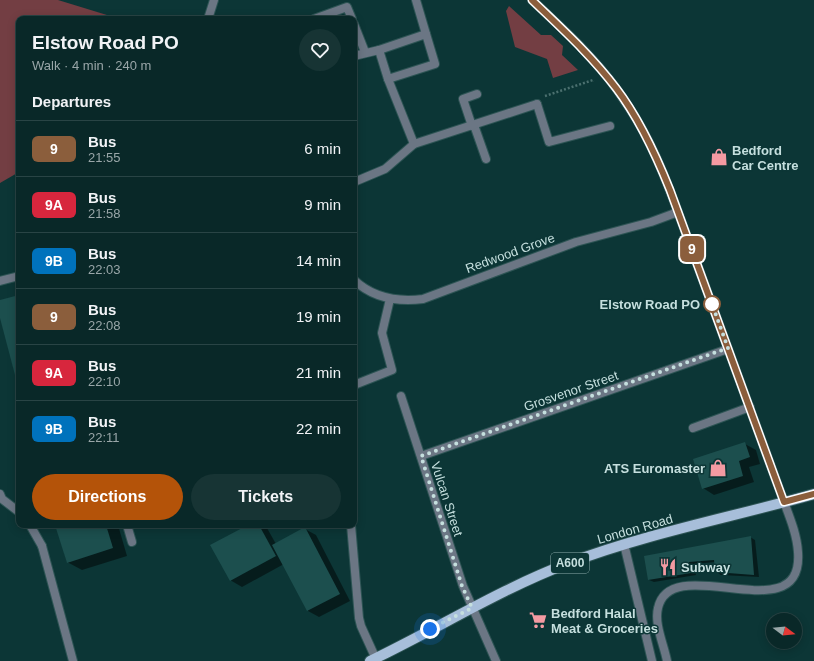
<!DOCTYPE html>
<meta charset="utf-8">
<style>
:root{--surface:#092828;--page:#173434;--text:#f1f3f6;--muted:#99a6a8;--line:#294445;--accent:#b45309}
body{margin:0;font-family:Arial,sans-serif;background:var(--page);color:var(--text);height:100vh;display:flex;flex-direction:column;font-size:15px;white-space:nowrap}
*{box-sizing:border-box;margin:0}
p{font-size:13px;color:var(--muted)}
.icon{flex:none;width:22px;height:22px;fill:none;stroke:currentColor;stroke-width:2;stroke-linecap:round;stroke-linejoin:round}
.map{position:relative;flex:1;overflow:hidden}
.side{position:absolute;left:16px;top:16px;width:341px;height:512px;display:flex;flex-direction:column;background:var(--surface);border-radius:8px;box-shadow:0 2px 10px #0003,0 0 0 1px var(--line)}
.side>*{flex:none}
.badge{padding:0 8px;border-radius:6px;font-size:14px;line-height:26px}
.needle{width:26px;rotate:106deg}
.controls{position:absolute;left:766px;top:613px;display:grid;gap:8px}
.controls a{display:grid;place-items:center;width:36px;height:36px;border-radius:50%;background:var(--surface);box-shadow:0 2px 10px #0003,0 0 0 1px var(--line);font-size:20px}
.you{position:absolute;width:20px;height:20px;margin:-10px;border:3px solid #fff;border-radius:50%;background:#1a73e8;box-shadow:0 0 0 6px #1a73e833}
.map>.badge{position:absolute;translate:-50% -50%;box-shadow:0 0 0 2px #fff}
h2{padding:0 16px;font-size:15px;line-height:36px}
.round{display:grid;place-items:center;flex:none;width:42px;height:42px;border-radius:21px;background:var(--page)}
.headline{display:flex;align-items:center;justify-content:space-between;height:68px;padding:0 16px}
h1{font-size:19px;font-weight:800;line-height:30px}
.button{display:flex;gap:8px;margin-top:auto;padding:8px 16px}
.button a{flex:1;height:46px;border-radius:24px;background:var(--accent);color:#fff;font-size:16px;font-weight:800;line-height:46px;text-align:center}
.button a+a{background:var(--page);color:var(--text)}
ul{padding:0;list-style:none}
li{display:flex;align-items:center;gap:12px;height:56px;padding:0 16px;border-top:1px solid var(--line)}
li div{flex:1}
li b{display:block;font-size:15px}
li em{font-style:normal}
li .badge{min-width:44px;font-weight:700;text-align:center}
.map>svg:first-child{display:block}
.green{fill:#733e43}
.shadow{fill:#0007}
.building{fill:#1c4f4e}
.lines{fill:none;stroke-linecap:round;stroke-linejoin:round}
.lane-casing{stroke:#2d5454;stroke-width:10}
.street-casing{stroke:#2d5454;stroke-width:10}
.secondary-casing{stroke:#2d5454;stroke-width:10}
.primary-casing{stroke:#2d5454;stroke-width:12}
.path{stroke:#4b706f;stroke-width:2.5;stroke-dasharray:2 2;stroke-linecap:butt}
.lane{stroke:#6b7684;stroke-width:8}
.street{stroke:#6b7684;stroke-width:8}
.secondary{stroke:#8d9fb5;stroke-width:8}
.primary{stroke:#a7beda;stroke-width:10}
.line-casing{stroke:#fff;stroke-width:9}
.line{stroke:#8b5e3c;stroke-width:6}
.walk{stroke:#c5dfde;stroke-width:4;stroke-dasharray:0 7.2}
.stop-dot{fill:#fff;stroke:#8b5e3c;stroke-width:2}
.labels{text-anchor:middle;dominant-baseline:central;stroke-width:3;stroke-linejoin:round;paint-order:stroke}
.shield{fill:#0c3636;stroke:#8eacac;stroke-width:1}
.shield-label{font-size:12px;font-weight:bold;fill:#c5dfde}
.poi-label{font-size:13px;font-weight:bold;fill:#c5dfde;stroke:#0c3636;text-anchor:start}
.street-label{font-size:13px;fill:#c5dfde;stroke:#0c3636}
.stop-label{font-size:13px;font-weight:bold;fill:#c5dfde;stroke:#0c3636;text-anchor:end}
</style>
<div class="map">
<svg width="814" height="661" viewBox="0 0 814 661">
<rect width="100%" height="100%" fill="#0c3636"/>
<g class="green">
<path d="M0,0H58L120,19H19V172L0,183Z"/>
<path d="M509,6L541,35H551L563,46L562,55L578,70L553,78L547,59L515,47L506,11Z"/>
</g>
<g class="shadow">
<path d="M19,296V388L0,314V301Z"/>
<path d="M745,444L756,450L760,464L749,467L754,482L714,495L703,488Z"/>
<path d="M56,525H118L127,556L82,570L67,562Z"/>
<path d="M250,525H262L267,528L276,544L305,529L316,535L350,601L319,617L308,611L284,564L242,587L230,580Z"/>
<path d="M750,537L755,540L759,577L721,575L716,572L715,562L694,564L696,575L654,582L649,580L645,557Z"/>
</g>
<g class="building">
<path d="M19,295V374L15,375L0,318V300Z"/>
<path d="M745,442L750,457L739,461L743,476L702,489L693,459Z"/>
<path d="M55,525H106L113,548L67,563Z"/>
<path d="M248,525H259L276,556L230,581L210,545Z"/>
<path d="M305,527L340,594L307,611L272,545Z"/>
<path d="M751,536L754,575L715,572L714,560L689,562L691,573L648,580L644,556Z"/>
</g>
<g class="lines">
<g class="lane-casing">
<g id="lane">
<path d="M416,0L426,34"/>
<path d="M314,19L347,7L352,19"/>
<path d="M354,24L365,52"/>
<path d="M354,56L379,50"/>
<path d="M537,104L549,142L610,126"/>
<path d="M474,125L486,159"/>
<path d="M472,126L463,99L477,94"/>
<path d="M354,385L392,370L382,333L390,299"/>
<path d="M693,428L750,407"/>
<path d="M0,494L2,499L19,512"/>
<path d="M30,525L42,546"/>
<path d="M667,661C664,645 654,624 658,608C671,549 804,634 798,552C797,535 790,518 784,502"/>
</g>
</g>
<g class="street-casing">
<g id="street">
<path d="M208,19L214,0"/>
<path d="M426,34L435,64L388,79L379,50Z"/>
<path d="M388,79L414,144"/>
<path d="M354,182L385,169L414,144L537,104"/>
<path d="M354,280C373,298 398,302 423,299L576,242L651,222L678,212"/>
<path d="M0,281L19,276"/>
<path d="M401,396L463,586L496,661"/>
<path d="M421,456L728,349"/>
<path d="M127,525L132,542"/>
<path d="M351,525L359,618L361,626L376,659"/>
<path d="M624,544L652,661"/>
<path d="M42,546L73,661"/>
</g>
</g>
<g class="secondary-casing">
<path id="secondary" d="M532,0C566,32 601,63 626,103C649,136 664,174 678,212L784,502"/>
</g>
<g class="primary-casing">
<path id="primary" d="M370,661C437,629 500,589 569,563C648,533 733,517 814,494"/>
</g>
<path class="path" d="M545,96L593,80L594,81"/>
<use href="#lane" class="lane"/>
<use href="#street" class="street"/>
<use href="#secondary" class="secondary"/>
<use href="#primary" class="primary"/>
</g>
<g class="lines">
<g class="line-casing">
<path id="line" d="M532,0C561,28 591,55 616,88C639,118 656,155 670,190L784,502L814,494"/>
</g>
<use href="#line" class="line"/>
<path class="walk" d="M430,629L472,608L462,586L421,456L728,348L712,304"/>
</g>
<defs>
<g id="shop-bare" transform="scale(1.38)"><path d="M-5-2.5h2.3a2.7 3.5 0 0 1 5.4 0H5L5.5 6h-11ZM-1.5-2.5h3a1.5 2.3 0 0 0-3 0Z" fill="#f49aa2" stroke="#0c3636" stroke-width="2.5" paint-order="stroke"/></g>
<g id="restaurant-bare" transform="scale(1.38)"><path d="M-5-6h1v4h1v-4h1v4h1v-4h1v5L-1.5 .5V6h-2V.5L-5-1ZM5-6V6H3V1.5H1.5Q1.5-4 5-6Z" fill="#f49aa2" stroke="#0c3636" stroke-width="2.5" paint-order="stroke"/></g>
<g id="supermarket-bare" transform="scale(1.38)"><path d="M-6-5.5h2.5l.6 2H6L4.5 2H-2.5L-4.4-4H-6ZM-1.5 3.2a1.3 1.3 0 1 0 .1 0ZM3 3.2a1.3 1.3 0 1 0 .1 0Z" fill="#f49aa2" stroke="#0c3636" stroke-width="2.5" paint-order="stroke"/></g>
</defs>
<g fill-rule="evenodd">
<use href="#shop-bare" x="719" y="157"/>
<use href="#shop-bare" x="718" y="468"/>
<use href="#restaurant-bare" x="668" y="567"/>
<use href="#supermarket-bare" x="538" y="620"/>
</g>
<circle class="stop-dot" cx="712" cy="304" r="8"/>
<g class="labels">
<rect class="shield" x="551" y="553" width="38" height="20" rx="3"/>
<g class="shield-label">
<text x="570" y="563">A600</text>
</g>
<g class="poi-label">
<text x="732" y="150">Bedford<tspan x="732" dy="15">Car Centre</tspan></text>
<text x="705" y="468" text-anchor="end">ATS Euromaster</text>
<text x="681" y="567">Subway</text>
<text x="551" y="613">Bedford Halal<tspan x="551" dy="15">Meat &amp; Groceries</tspan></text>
</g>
<g class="street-label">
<text transform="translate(510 253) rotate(-20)">Redwood Grove</text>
<text transform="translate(571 391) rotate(-19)">Grosvenor Street</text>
<text transform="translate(447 499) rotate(72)">Vulcan Street</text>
<text transform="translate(635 529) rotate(-16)">London Road</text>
</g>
<g class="stop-label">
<text x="700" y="304">Elstow Road PO</text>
</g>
</g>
</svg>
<div class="controls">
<a><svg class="needle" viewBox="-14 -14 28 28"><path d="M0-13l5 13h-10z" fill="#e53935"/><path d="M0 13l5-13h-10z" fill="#99a6a8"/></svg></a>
</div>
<div class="you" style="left:430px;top:629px"></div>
<b class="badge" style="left:692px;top:249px;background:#8b5e3c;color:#fff">9</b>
<section class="side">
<div class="headline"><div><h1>Elstow Road PO</h1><p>Walk · 4 min · 240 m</p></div><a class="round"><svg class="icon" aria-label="heart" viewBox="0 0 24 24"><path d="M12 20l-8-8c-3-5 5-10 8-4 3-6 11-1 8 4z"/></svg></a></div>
<h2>Departures</h2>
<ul>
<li><span class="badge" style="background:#8b5e3c;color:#fff">9</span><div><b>Bus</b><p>21:55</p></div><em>6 min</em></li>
<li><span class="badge" style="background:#d7263d;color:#fff">9A</span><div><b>Bus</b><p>21:58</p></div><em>9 min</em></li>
<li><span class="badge" style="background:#0072bc;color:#fff">9B</span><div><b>Bus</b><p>22:03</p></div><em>14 min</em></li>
<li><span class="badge" style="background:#8b5e3c;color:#fff">9</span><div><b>Bus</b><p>22:08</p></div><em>19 min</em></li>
<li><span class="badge" style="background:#d7263d;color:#fff">9A</span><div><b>Bus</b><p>22:10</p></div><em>21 min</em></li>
<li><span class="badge" style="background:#0072bc;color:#fff">9B</span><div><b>Bus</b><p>22:11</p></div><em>22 min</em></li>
</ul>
<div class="button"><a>Directions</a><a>Tickets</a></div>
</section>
</div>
